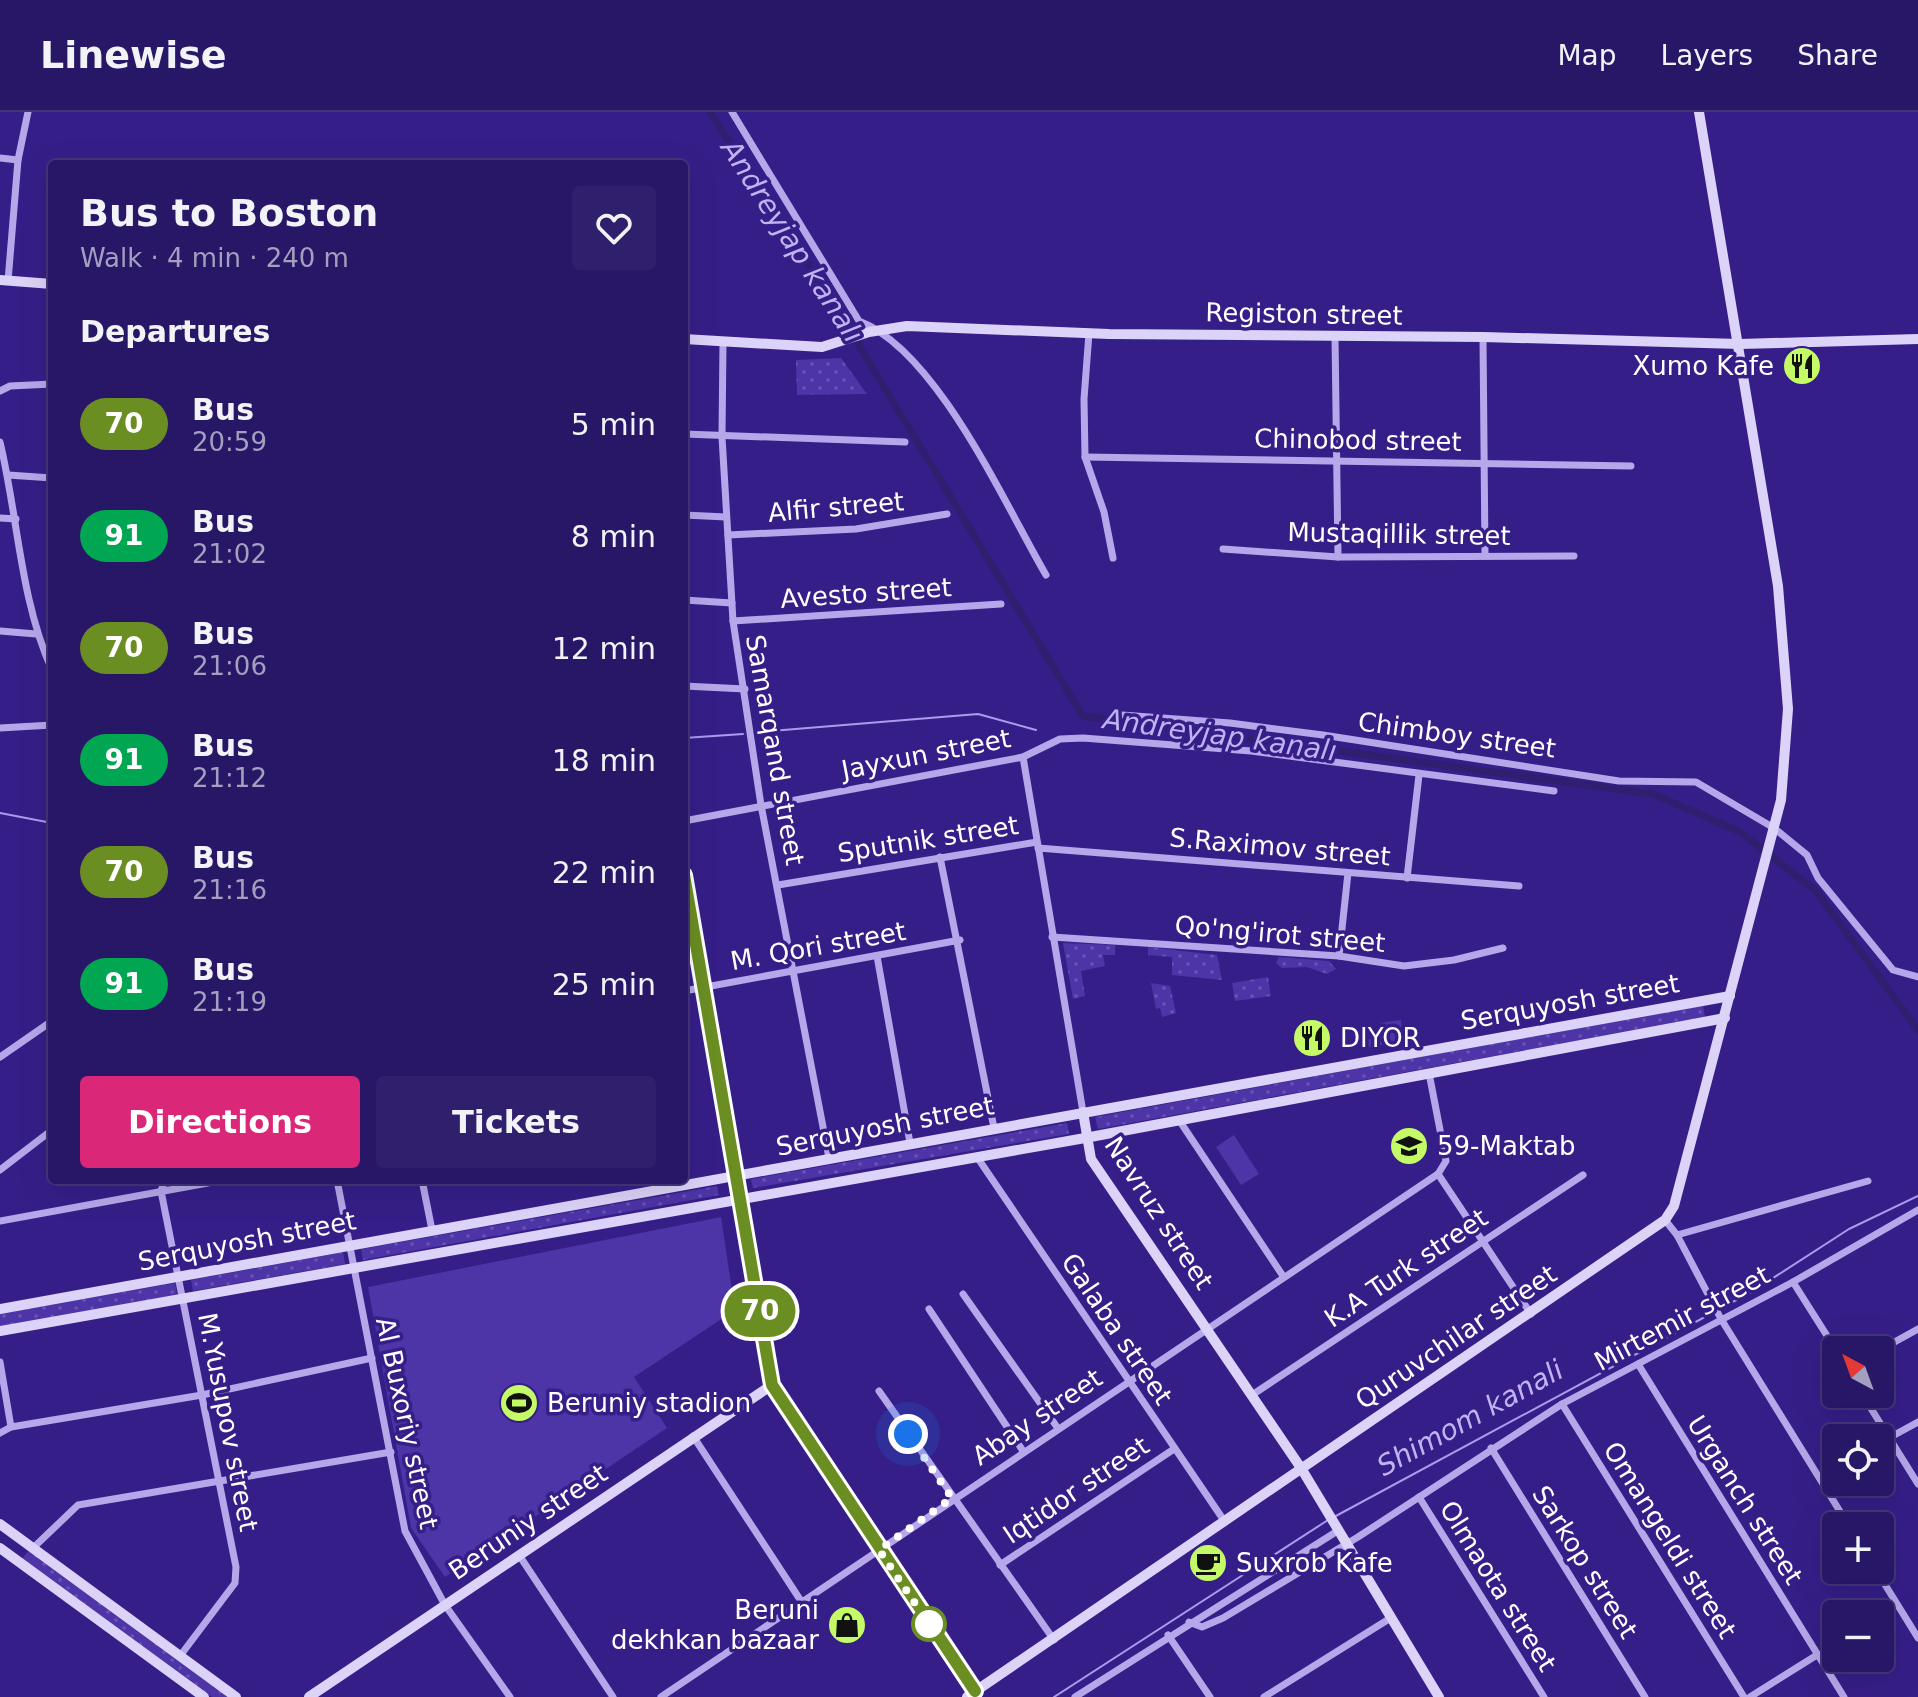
<!DOCTYPE html>
<meta charset="utf-8">
<style>
:root{--surface:#281666;--page:#301f6c;--text:#f1f3f6;--muted:#a59fbf;--line:#44357a;--accent:#db2777}
body{margin:0;font-family:"DejaVu Sans",sans-serif;background:var(--page);color:var(--text);height:100vh;display:flex;flex-direction:column;font-size:30px;white-space:nowrap}
*{box-sizing:border-box;margin:0}
p{font-size:26px;color:var(--muted)}
.icon{flex:none;width:44px;height:44px;fill:none;stroke:currentColor;stroke-width:2;stroke-linecap:round;stroke-linejoin:round}
.map{position:relative;flex:1;overflow:hidden}
.drawer{position:absolute;left:48px;top:48px;width:640px;height:1024px;display:flex;flex-direction:column;background:var(--surface);border-radius:8px;box-shadow:0 8px 32px #0002,0 0 0 2px var(--line)}
.drawer>*{flex:none}
.badge{padding:0 16px;border-radius:26px;font-size:28px;line-height:52px}
.needle{width:52px;rotate:319deg}
.controls{position:absolute;left:1822px;top:1224px;display:grid;gap:16px}
.controls a{display:grid;place-items:center;width:72px;height:72px;border-radius:8px;background:var(--surface);box-shadow:0 8px 32px #0002,0 0 0 2px var(--line);font-size:40px}
.you{position:absolute;width:40px;height:40px;margin:-20px;border:6px solid #fff;border-radius:50%;background:#1a73e8;box-shadow:0 0 0 12px #1a73e833}
.map>.badge{position:absolute;translate:-50% -50%;box-shadow:0 0 0 4px #fff}
h2{padding:0 32px;font-size:30px;line-height:72px}
.round{display:grid;place-items:center;flex:none;width:84px;height:84px;border-radius:8px;background:var(--page)}
.summary{display:flex;align-items:center;justify-content:space-between;height:136px;padding:0 32px}
h1{font-size:38px;font-weight:700;line-height:60px}
.cta{display:flex;gap:16px;margin-top:auto;padding:16px 32px}
.cta a{flex:1;height:92px;border-radius:8px;background:var(--accent);color:#fff;font-size:32px;font-weight:700;line-height:92px;text-align:center}
.cta a+a{background:var(--page);color:var(--text)}
ul{padding:0;list-style:none}
li{display:flex;align-items:center;gap:24px;height:112px;padding:0 32px}
li div{flex:1}
li b{display:block;font-size:30px}
li em{font-style:normal}
li .badge{min-width:88px;font-weight:700;text-align:center}
header{display:flex;align-items:center;gap:48px;box-sizing:border-box;height:112px;padding:0 40px;background:var(--surface);border-bottom:2px solid var(--line)}
header strong{font-size:38px}
nav{display:flex;gap:44px;margin-inline-start:auto;font-size:28px}
.map>svg:first-child{display:block}
.grass{fill:url(#grass-dots)}
.pitch{fill:#4d34a7}
.lines{fill:none;stroke-linecap:round;stroke-linejoin:round}
.stream{stroke:#ab9bed;stroke-width:2}
.canal{stroke:#301e6f;stroke-width:7}
.street{stroke:#b6a7eb;stroke-width:7}
.secondary{stroke:#dcd3f8;stroke-width:10}
.line-casing{stroke:#fff;stroke-width:18}
.line{stroke:#6b8e23;stroke-width:12}
.walk{stroke:#fff;stroke-width:8;stroke-dasharray:0 14.4}
.stop-dot{fill:#fff;stroke:#6b8e23;stroke-width:4}
.labels{text-anchor:middle;dominant-baseline:central;stroke-width:7;stroke-linejoin:round;paint-order:stroke}
.street-label{font-size:26px;fill:#fff;stroke:#361e88}
.poi-label{font-size:26px;fill:#fff;stroke:#361e88;text-anchor:start}
.water-label{font-size:28px;font-style:italic;fill:#c0b3f2;stroke:#361e88}
</style>
<header>
<strong>Linewise</strong>
<nav><a>Map</a><a>Layers</a><a>Share</a></nav>
</header>
<div class="map">
<svg width="1918" height="1585" viewBox="0 0 1918 1585">
<defs>
<pattern id="grass-dots" width="8" height="8" patternUnits="userSpaceOnUse" patternTransform="scale(2)"><rect width="8" height="8" fill="#4d34a7"/><path d="M2 2h.1M6 6h.1" fill="none" stroke="#6852b4" stroke-width="1.8" stroke-linecap="round"/></pattern>
</defs>
<rect width="100%" height="100%" fill="#361e88"/>
<g class="grass">
<path d="M841,246L867,282L797,283L796,248Z"/>
<path d="M1063,831L1115,833V843H1103L1105,854L1081,859L1085,884L1073,887Z"/>
<path d="M1148,835L1217,843L1222,868L1172,863V845L1148,843Z"/>
<path d="M1279,845L1329,849L1336,857L1327,862L1307,855L1282,856L1276,851Z"/>
<path d="M1268,865L1271,884L1235,889L1232,871Z"/>
<path d="M1151,871L1170,874L1176,901L1162,905L1160,896L1156,897Z"/>
<path d="M1703,893L1705,905L1098,1017L1095,1005Z"/>
<path d="M1401,908L1404,929L1361,936L1360,929L1382,925L1380,911Z"/>
<path d="M1067,1011L1069,1022L753,1076L751,1067Z"/>
<path d="M717,1074L719,1083L363,1148L361,1137Z"/>
<path d="M343,1140L345,1152L193,1179L191,1168Z"/>
<path d="M175,1171L177,1183L0,1215V1202Z"/>
<path d="M29,1438L228,1585H212L22,1447Z"/>
</g>
<g class="pitch">
<path d="M1234,1023L1259,1062L1241,1073L1216,1035Z"/>
<path d="M721,1105L735,1198L634,1265L667,1316L445,1465L411,1416L368,1175Z"/>
</g>
<g class="lines">
<g class="stream">
<path d="M760,620L978,602L1036,618"/>
<path d="M684,626L743,622"/>
<path d="M0,701L52,711"/>
<path d="M1334,1405L1753,1179L1849,1117L1918,1084"/>
<path d="M1054,1585L1328,1408"/>
</g>
<path class="canal" d="M710,0L840,202L1083,604L1653,682L1740,720L1816,779L1918,918"/>
<g class="street">
<path d="M732,0L859,209C937,239 1004,391 1046,463"/>
<path d="M0,46L18,48"/>
<path d="M8,169L18,48L28,0"/>
<path d="M1089,221L1084,287L1085,345L1104,400L1113,446"/>
<path d="M1335,225L1338,445"/>
<path d="M1483,225L1485,444"/>
<path d="M723,231L722,325L733,509L761,693L829,1046"/>
<path d="M0,279L10,274L52,272"/>
<path d="M684,322L905,330"/>
<path d="M0,330C18,405 20,487 52,558"/>
<path d="M1085,345L1631,354"/>
<path d="M8,363L52,366"/>
<path d="M684,403L726,405"/>
<path d="M0,406L16,407"/>
<path d="M728,423L856,417L947,402"/>
<path d="M1223,437L1338,445L1574,444"/>
<path d="M684,488L732,491"/>
<path d="M733,509L1001,492"/>
<path d="M0,519L36,522"/>
<path d="M684,574L745,577"/>
<path d="M1122,603L1230,611L1323,623L1619,669L1696,670L1774,716L1807,743L1818,766L1893,858L1918,865"/>
<path d="M0,616L52,613"/>
<path d="M1023,645L1083,1000"/>
<path d="M684,709L1023,645L1060,627L1083,626L1251,639L1554,679"/>
<path d="M1038,736L1519,774"/>
<path d="M940,745L994,1016"/>
<path d="M684,763L738,1064"/>
<path d="M1407,766L1419,663"/>
<path d="M778,773L1037,730"/>
<path d="M1052,825L1339,844L1404,854L1454,848L1503,836"/>
<path d="M877,844L910,1031"/>
<path d="M1339,844L1348,761"/>
<path d="M684,879L960,828"/>
<path d="M0,945L52,909"/>
<path d="M1429,961L1446,1049L1438,1062L1531,1202"/>
<path d="M1179,1008L1283,1164"/>
<path d="M977,1045L1225,1410"/>
<path d="M0,1058L52,1018"/>
<path d="M165,1068L161,1079L236,1455L235,1471L180,1544"/>
<path d="M337,1068L405,1419L445,1493L510,1585"/>
<path d="M422,1068L432,1118"/>
<path d="M1665,1108L1677,1123L1721,1207L1849,1414"/>
<path d="M0,1109L224,1068"/>
<path d="M1677,1123L1868,1069"/>
<path d="M1793,1170L1836,1238"/>
<path d="M963,1182L1057,1315"/>
<path d="M929,1197L1023,1339"/>
<path d="M1880,1238L1918,1217"/>
<path d="M0,1250L11,1315"/>
<path d="M1638,1252L1844,1585"/>
<path d="M772,1273L975,1579"/>
<path d="M879,1279L1054,1528"/>
<path d="M1862,1282L1918,1372"/>
<path d="M1252,1283L1583,1063"/>
<path d="M1562,1292L1744,1585"/>
<path d="M0,1321L11,1315L202,1283L372,1246"/>
<path d="M693,1324L801,1489"/>
<path d="M1887,1327L1918,1310"/>
<path d="M1491,1336L1645,1585"/>
<path d="M1419,1385L1544,1585"/>
<path d="M33,1436L78,1393L391,1340"/>
<path d="M519,1443L613,1585"/>
<path d="M1000,1453L1174,1337"/>
<path d="M1876,1458L1918,1526"/>
<path d="M1189,1510L1202,1515L1223,1506L1358,1425L1562,1292L1793,1170L1918,1098"/>
<path d="M1168,1523L1210,1585"/>
<path d="M661,1585L1438,1062"/>
<path d="M1075,1585L1339,1418"/>
<path d="M1264,1585L1389,1507"/>
<path d="M1750,1585L1817,1543"/>
</g>
<g class="secondary">
<path d="M0,168L52,172"/>
<path d="M684,227L822,235L869,220L907,214L1109,222L1483,225L1740,232L1918,227"/>
<path d="M1083,1000L1091,1047L1301,1356L1439,1585"/>
<path d="M0,1197L1730,884"/>
<path d="M0,1219L1085,1026L1725,906"/>
<path d="M0,1412L236,1585"/>
<path d="M0,1436L204,1585"/>
<path d="M309,1585L772,1273L738,1064"/>
<path d="M967,1585L1665,1108L1674,1094L1781,688L1788,597L1778,474L1699,0"/>
</g>
</g>
<g class="lines">
<g class="line-casing">
<path id="line" d="M684,763L772,1273L975,1579"/>
</g>
<use href="#line" class="line"/>
<path class="walk" d="M908,1322L952,1386L879,1438L929,1512"/>
</g>
<defs>
<g id="restaurant-disc" transform="scale(2)"><circle r="9.5" fill="#c3fa66" stroke="#361e88"/><path d="M-5-6h1v4h1v-4h1v4h1v-4h1v5L-1.5 .5V6h-2V.5L-5-1ZM5-6V6H3V1.5H1.5Q1.5-4 5-6Z" fill="#111"/></g>
<g id="school-disc" transform="scale(2)"><circle r="9.5" fill="#c3fa66" stroke="#361e88"/><path d="M0-5L7-2L0 1L-7-2ZM-4 1L0 2.5L4 1V4Q0 6-4 4Z" fill="#111"/></g>
<g id="stadium-disc" transform="scale(2)"><circle r="9.5" fill="#c3fa66" stroke="#361e88"/><path d="M0-5a6.5 5 0 1 0 0 10a6.5 5 0 1 0 0-10ZM-3.5-1.8h7v3.6h-7Z" fill="#111"/></g>
<g id="cafe-disc" transform="scale(2)"><circle r="9.5" fill="#c3fa66" stroke="#361e88"/><path d="M-5.5-4.5H6V0H3Q3 3.5 0 3.5H-2.5Q-5.5 3.5-5.5 0ZM3-3.2v2h1.7v-2ZM-6 4.5H4V6H-6Z" fill="#111"/></g>
<g id="shop-disc" transform="scale(2)"><circle r="9.5" fill="#c3fa66" stroke="#361e88"/><path d="M-5-2.5h2.3a2.7 3.5 0 0 1 5.4 0H5L5.5 6h-11ZM-1.5-2.5h3a1.5 2.3 0 0 0-3 0Z" fill="#111"/></g>
</defs>
<g fill-rule="evenodd">
<use href="#restaurant-disc" x="1802" y="254"/>
<use href="#restaurant-disc" x="1312" y="926"/>
<use href="#school-disc" x="1409" y="1034"/>
<use href="#stadium-disc" x="519" y="1291"/>
<use href="#cafe-disc" x="1208" y="1451"/>
<use href="#shop-disc" x="847" y="1513"/>
</g>
<circle class="stop-dot" cx="929" cy="1512" r="16"/>
<g class="labels">
<g class="street-label">
<text transform="translate(1304 202) rotate(1)">Registon street</text>
<text transform="translate(1358 328) rotate(1)">Chinobod street</text>
<text transform="translate(836 395) rotate(-5)">Alfir street</text>
<text transform="translate(1399 422) rotate(1)">Mustaqillik street</text>
<text transform="translate(866 481) rotate(-4)">Avesto street</text>
<text transform="translate(1457 623) rotate(8)">Chimboy street</text>
<text transform="translate(775 638) rotate(80)">Samarqand street</text>
<text transform="translate(926 642) rotate(-11)">Jayxun street</text>
<text transform="translate(928 727) rotate(-9)">Sputnik street</text>
<text transform="translate(1280 735) rotate(5)">S.Raximov street</text>
<text transform="translate(1280 822) rotate(5)">Qo'ng'irot street</text>
<text transform="translate(818 834) rotate(-10)">M. Qori street</text>
<text transform="translate(1570 890) rotate(-10)">Serquyosh street</text>
<text transform="translate(885 1014) rotate(-11)">Serquyosh street</text>
<text transform="translate(1159 1101) rotate(57)">Navruz street</text>
<text transform="translate(247 1129) rotate(-11)">Serquyosh street</text>
<text transform="translate(1406 1156) rotate(-34)">K.A Turk street</text>
<text transform="translate(1682 1206) rotate(-28)">Mirtemir street</text>
<text transform="translate(1117 1217) rotate(56)">Galaba street</text>
<text transform="translate(1456 1225) rotate(-34)">Quruvchilar street</text>
<text transform="translate(1037 1305) rotate(-34)">Abay street</text>
<text transform="translate(228 1310) rotate(79)">M.Yusupov street</text>
<text transform="translate(407 1311) rotate(78)">Al Buxoriy street</text>
<text transform="translate(1076 1378) rotate(-34)">Iqtidor street</text>
<text transform="translate(1745 1388) rotate(58)">Urganch street</text>
<text transform="translate(528 1410) rotate(-34)">Beruniy street</text>
<text transform="translate(1670 1428) rotate(58)">Omangeldi street</text>
<text transform="translate(1585 1450) rotate(58)">Sarkop street</text>
<text transform="translate(1498 1474) rotate(58)">Olmaota street</text>
</g>
<g class="poi-label">
<text x="1774" y="254" text-anchor="end">Xumo Kafe</text>
<text x="1340" y="926">DIYOR</text>
<text x="1437" y="1034">59-Maktab</text>
<text x="547" y="1291">Beruniy stadion</text>
<text x="1236" y="1451">Suxrob Kafe</text>
<text x="819" y="1498" text-anchor="end">Beruni<tspan x="819" dy="30">dekhkan bazaar</tspan></text>
</g>
<g class="water-label">
<text transform="translate(792 129) rotate(57)">Andreyjap kanalı</text>
<text transform="translate(1220 623) rotate(8)">Andreyjap kanalı</text>
<text transform="translate(1470 1306) rotate(-29)">Shimom kanali</text>
</g>
</g>
</svg>
<div class="controls">
<a><svg class="needle" viewBox="-14 -14 28 28"><path d="M0-13l5 13h-10z" fill="#e53935"/><path d="M0 13l5-13h-10z" fill="#a59fbf"/></svg></a>
<a><svg class="icon" aria-label="locate" viewBox="0 0 24 24"><circle cx="12" cy="12" r="6"/><path d="M12 2v4M12 18v4M2 12h4M18 12h4"/></svg></a>
<a>+</a>
<a>−</a>
</div>
<div class="you" style="left:908px;top:1322px"></div>
<b class="badge" style="left:760px;top:1199px;background:#6b8e23;color:#fff">70</b>
<section class="drawer">
<div class="summary"><div><h1>Bus to Boston</h1><p>Walk · 4 min · 240 m</p></div><a class="round"><svg class="icon" aria-label="heart" viewBox="0 0 24 24"><path d="M12 20l-8-8c-3-5 5-10 8-4 3-6 11-1 8 4z"/></svg></a></div>
<h2>Departures</h2>
<ul>
<li><span class="badge" style="background:#6b8e23;color:#fff">70</span><div><b>Bus</b><p>20:59</p></div><em>5 min</em></li>
<li><span class="badge" style="background:#00a651;color:#fff">91</span><div><b>Bus</b><p>21:02</p></div><em>8 min</em></li>
<li><span class="badge" style="background:#6b8e23;color:#fff">70</span><div><b>Bus</b><p>21:06</p></div><em>12 min</em></li>
<li><span class="badge" style="background:#00a651;color:#fff">91</span><div><b>Bus</b><p>21:12</p></div><em>18 min</em></li>
<li><span class="badge" style="background:#6b8e23;color:#fff">70</span><div><b>Bus</b><p>21:16</p></div><em>22 min</em></li>
<li><span class="badge" style="background:#00a651;color:#fff">91</span><div><b>Bus</b><p>21:19</p></div><em>25 min</em></li>
</ul>
<div class="cta"><a>Directions</a><a>Tickets</a></div>
</section>
</div>
